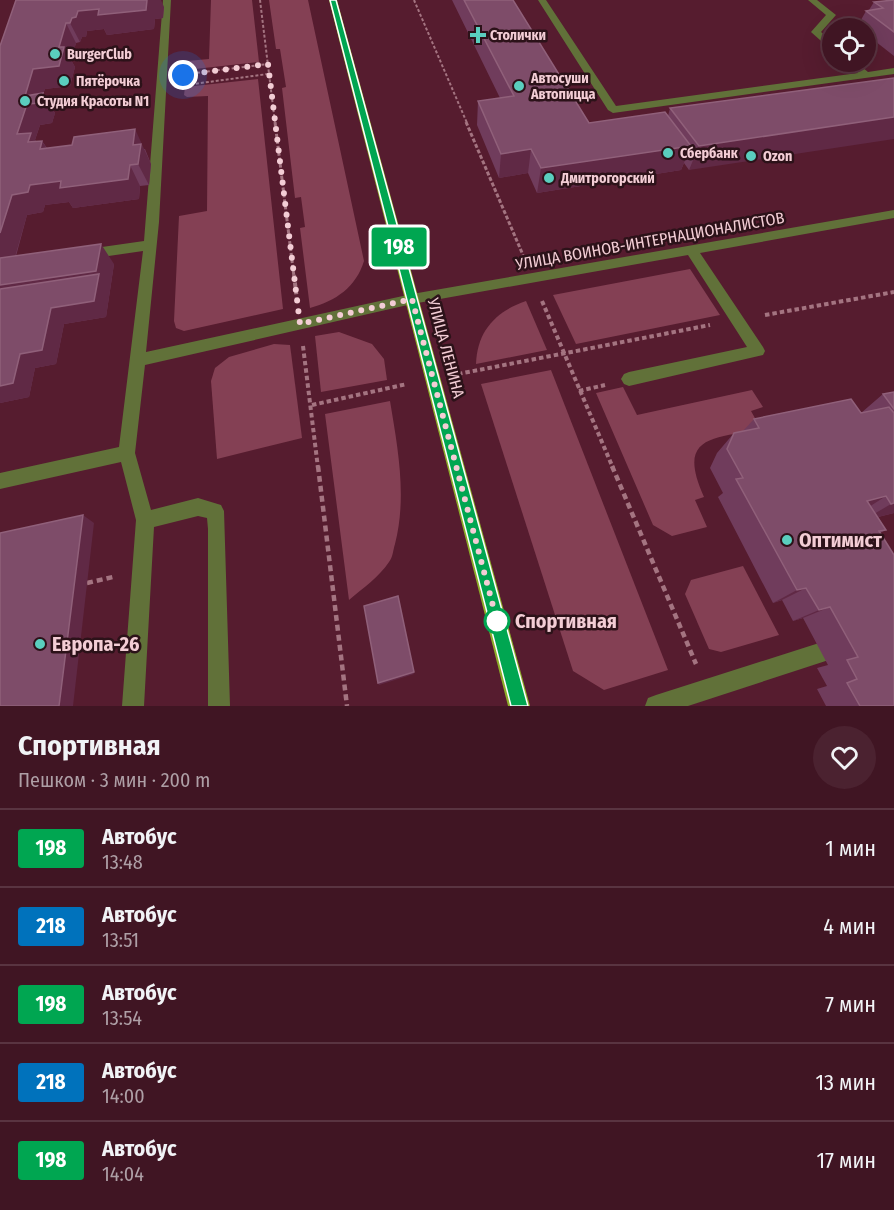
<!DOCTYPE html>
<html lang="ru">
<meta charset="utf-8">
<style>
:root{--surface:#401523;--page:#4b2230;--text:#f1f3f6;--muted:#ae9fa6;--line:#593441}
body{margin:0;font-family:"Fira Sans Condensed",sans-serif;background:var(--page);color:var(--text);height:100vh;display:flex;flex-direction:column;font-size:22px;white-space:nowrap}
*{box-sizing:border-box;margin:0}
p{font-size:20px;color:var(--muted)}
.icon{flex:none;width:33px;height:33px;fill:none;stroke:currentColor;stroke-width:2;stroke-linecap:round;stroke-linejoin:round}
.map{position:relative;height:706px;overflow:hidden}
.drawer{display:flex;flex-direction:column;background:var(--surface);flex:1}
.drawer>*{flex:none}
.badge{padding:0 12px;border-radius:4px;font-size:21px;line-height:39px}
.controls{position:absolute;left:822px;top:18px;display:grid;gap:12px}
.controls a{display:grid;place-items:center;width:54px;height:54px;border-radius:50%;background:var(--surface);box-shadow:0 6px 24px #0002,0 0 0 2px var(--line);font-size:30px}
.you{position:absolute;width:30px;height:30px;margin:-15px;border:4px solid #fff;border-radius:50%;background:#1a73e8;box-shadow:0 0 0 9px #1a73e833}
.map>.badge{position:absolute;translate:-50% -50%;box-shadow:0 0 0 3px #fff}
.round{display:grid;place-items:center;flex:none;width:63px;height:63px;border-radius:32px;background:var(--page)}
.overview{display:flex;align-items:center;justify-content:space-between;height:102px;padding:0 18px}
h1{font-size:28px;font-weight:700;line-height:45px}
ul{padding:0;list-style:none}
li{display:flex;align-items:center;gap:18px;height:78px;padding:0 18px;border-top:2px solid var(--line)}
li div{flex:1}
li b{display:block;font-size:22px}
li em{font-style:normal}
li .badge{min-width:66px;font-weight:700;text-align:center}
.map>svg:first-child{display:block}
.green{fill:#844054}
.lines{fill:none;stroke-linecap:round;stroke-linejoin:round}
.path-far3{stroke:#a47481;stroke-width:2;stroke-dasharray:3 2;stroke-linecap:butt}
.path-far2{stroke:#a47481;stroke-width:3;stroke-dasharray:4 2;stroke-linecap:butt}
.path-far1{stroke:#a47481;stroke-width:4;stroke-dasharray:4.5 3;stroke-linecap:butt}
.path{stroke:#a47481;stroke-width:4.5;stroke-dasharray:6 4;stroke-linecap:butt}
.minor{fill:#617139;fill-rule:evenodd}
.major{fill:#8dad29;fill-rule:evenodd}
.wall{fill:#703c5c}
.shaded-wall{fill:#602945}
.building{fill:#7e4c69;stroke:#90607a;stroke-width:1.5}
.line{fill:#00a651;stroke:#fff;stroke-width:1.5}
.walk{stroke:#f3cdd5;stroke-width:6;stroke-dasharray:0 10.8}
.poi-dot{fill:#5acebe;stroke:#2c1219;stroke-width:2}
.stop-dot{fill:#fff;stroke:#00a651;stroke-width:3}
.labels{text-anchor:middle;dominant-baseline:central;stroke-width:5;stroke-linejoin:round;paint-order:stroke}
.far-poi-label{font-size:14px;font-weight:bold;fill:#f3cdd5;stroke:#2c1219;text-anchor:start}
.street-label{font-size:16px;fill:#f3cdd5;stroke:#2c1219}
.near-poi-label{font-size:20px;font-weight:bold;fill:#f3cdd5;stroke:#2c1219;text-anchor:start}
.near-stop-label{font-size:20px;font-weight:bold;fill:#f3cdd5;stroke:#2c1219;text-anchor:start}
</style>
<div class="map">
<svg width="894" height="706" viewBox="0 0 894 706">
<rect width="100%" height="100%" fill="#561c2f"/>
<g class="green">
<path d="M211,0H252L259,62L186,70L187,61L209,59Z"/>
<path d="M269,0H308L364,261C356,287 336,301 310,308L300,228L305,227L301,197L295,198L282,88L286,87L280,49H276Z"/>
<path d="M258,79L283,309L184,331L176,328L174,321L179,216L207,211L208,96L187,97L184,95L185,87Z"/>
<path d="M690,269L720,315L576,344L553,295Z"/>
<path d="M526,301L547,350L476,364C477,331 496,311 526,301Z"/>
<path d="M339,332L372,344L384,359L387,380L321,392L315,336Z"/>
<path d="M274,344L290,345L302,438L217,459L211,381L215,368L229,357Z"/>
<path d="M551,370L668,670L604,690L573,671L481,384Z"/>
<path d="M623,387L637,415L752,390L763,407L751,411L761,429C713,439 676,435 704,497L695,500L707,527L672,536L653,525L596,393Z"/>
<path d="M390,401C398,449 407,497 395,544C393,550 393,557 389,562C379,577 363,588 349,600L325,414Z"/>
<path d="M743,566L779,635L721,652L709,649L685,594L691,580Z"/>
</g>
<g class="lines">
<g class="path-far3">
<path d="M260,0L275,123"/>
<path d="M414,0L467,123"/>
<path d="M187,74L268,64"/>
<path d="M186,85L268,74"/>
</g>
<g class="path-far2">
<path d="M275,122L294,277"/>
<path d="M466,122L523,255"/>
</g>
<g class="path-far1">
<path d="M294,275L297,300"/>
<path d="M542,301L613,468"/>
<path d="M765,315L894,292"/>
<path d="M303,346L318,468"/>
<path d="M458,374L710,325"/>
<path d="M579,391L605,385"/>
<path d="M312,405L407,384"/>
</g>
<g class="path">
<path d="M318,466L347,706"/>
<path d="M612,466L696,664"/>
<path d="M87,583L113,577"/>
</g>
<g class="minor">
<path d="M163,0H171L159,222L146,352L412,294L894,210V218L700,253L763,347L765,351L763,355L629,386L624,384L621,379L624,374L629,372L747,347L688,255L412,304L145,365L135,453L151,510L198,498L221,505L224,511L230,706H208V529L207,518L198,516L154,527L144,706H122L136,520L121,462L0,489V473L119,447L143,251L88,259L81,254L88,249L144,241Z"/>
<path d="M538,0H546L616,106L858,73L846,62H856L868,72L894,68V74L613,113L608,110Z"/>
<path d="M808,0H817L836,15L821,32L832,41V49L829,48L811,32L826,15Z"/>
<path d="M841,636L848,639L851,646L848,653L841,656L688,706H645L648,698L656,695Z"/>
</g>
<path class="major" d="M329,0H337L530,706H508Z"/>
</g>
<g class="wall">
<path d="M16,0L164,7L163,18L155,19L154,29L107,35L104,29L87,31L86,37H82L80,42L76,43L71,60L75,67L70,86L45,89L43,94L55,113L52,123L40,125L35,140L36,141H42L47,148L145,149L151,164L149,185L140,186L139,199L73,208L69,202L45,205L43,212L27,215L16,256L114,264L106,317L64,324L56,364L35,368L29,397L0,403Z"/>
<path d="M452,0H513L589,123L668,116L670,108L894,78L689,170L684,163L681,170L537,193L528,173L499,178L477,125L478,101L500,98Z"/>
<path d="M894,0V56L866,34V28H859L857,27L866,11L869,10L874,2Z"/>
<path d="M894,392V513L878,517L886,530L880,533L894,706H826L817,689L827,686L817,668L828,665L803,618L793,621L782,600L773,603L718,497L723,493L710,468L717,453L734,433L743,431L754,419L861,413L883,394Z"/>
</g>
<g class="shaded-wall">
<path d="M147,0H161L164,7L163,18L155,19L154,29L107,35L104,29L87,31L86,37H82L80,42L70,23L72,18L78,11Z"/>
<path d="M66,23L76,43L71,60L75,67L70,86L45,89L43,94L55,113L52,123L40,125L35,140L40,147L42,141L55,161L17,134L25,96L33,69L59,47Z"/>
<path d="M894,117V139L689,170L699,146Z"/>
<path d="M135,129L151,164L149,185L138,164L133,145Z"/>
<path d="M691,146L681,170L537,193L541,168Z"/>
<path d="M531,149L528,173L499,178L501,154Z"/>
<path d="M130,165L140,186L139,199L73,208L69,202L45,205L43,212L27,215L9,278L0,268V233L12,195L30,185Z"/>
<path d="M101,244L114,264L106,317L64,324L56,364L35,368L29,397L0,403V285Z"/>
<path d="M886,496L858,514L867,501Z"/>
<path d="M894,503V513L862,521L891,504Z"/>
<path d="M83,515L94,523L73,706H59Z"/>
<path d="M806,588L782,600L773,603L797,590Z"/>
<path d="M398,596L414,674L379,685L378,683Z"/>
<path d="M830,607L803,618L793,621L819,610Z"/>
</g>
<g class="building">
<path d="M16,0H147L146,10L98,15L99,9L78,11L76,17L72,18L70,23H66L59,47H64L59,66L33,69L25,96L43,93L40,103L27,104L17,134L31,133L28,142L42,141L40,149L72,145L74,137L135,129L133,145L141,144L138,164L130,165L128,179L60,188L61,181L30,185L28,192L12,195L0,233V46Z"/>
<path d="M464,0H513L589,123L665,112L691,146L541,168L531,149L501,154L478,101L514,96Z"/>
<path d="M894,0V32L866,11L883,8L874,2Z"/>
<path d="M894,78V117L699,146L670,108Z"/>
<path d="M101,244L96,271L0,285V258Z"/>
<path d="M99,274L94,301L51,308L42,350L20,354L13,383L0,386V289Z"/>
<path d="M894,392V409L883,394Z"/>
<path d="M851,399L861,413L889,407L894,413V503L891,504L886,496L867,501L886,530L879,531L894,555V706H860L847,683L857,679L847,660L858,657L830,607L819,610L806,588L797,590L736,479L743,478L727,449L734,433L759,428L754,419Z"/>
<path d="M83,515L59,706H0V533Z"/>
<path d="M398,596L414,672L378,683L364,606Z"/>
</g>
<path class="line" d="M330,0H336L528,706H511Z"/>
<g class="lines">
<path class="walk" d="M183,75L268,64L300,324L412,299L497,621"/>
</g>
<g class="poi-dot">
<path d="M475 26h6v6h6v6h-6v6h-6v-6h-6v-6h6z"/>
<circle cx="55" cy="54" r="6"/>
<circle cx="64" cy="81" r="6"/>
<circle cx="519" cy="86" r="6"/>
<circle cx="25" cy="101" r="6"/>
<circle cx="668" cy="153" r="6"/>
<circle cx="751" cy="156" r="6"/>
<circle cx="549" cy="178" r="6"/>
<circle cx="787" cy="540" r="6"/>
<circle cx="40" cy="644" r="6"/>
</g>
<circle class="stop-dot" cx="497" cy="621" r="12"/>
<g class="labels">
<g class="far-poi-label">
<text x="490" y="35">Столички</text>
<text x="67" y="54">BurgerClub</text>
<text x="531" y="78">Автосуши<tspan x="531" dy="16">Автопицца</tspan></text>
<text x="76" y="81">Пятёрочка</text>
<text x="37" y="101">Студия Красоты N1</text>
<text x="680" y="153">Сбербанк</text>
<text x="763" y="156">Ozon</text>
<text x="561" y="178">Дмитрогорский</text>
</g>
<g class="street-label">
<text transform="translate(650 241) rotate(-10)">УЛИЦА ВОИНОВ-ИНТЕРНАЦИОНАЛИСТОВ</text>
<text transform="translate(446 348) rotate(75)">УЛИЦА ЛЕНИНА</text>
</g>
<g class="near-poi-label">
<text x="799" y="540">Оптимист</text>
<text x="52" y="644">Европа-26</text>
</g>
<g class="near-stop-label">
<text x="515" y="621">Спортивная</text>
</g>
</g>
</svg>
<div class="controls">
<a><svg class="icon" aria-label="locate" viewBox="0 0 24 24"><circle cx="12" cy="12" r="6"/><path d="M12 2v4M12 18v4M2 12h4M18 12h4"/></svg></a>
</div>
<div class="you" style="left:183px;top:75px"></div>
<b class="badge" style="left:399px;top:247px;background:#00a651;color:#fff">198</b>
</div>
<section class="drawer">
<div class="overview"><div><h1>Спортивная</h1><p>Пешком · 3 мин · 200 m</p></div><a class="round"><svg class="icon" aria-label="heart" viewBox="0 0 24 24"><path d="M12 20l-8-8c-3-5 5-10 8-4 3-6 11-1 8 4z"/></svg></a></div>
<ul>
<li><span class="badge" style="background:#00a651;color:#fff">198</span><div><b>Автобус</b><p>13:48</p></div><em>1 мин</em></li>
<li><span class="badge" style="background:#0072bc;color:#fff">218</span><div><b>Автобус</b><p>13:51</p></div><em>4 мин</em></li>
<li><span class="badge" style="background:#00a651;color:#fff">198</span><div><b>Автобус</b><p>13:54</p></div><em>7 мин</em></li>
<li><span class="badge" style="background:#0072bc;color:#fff">218</span><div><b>Автобус</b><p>14:00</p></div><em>13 мин</em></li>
<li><span class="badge" style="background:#00a651;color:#fff">198</span><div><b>Автобус</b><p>14:04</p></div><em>17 мин</em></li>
</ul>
</section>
